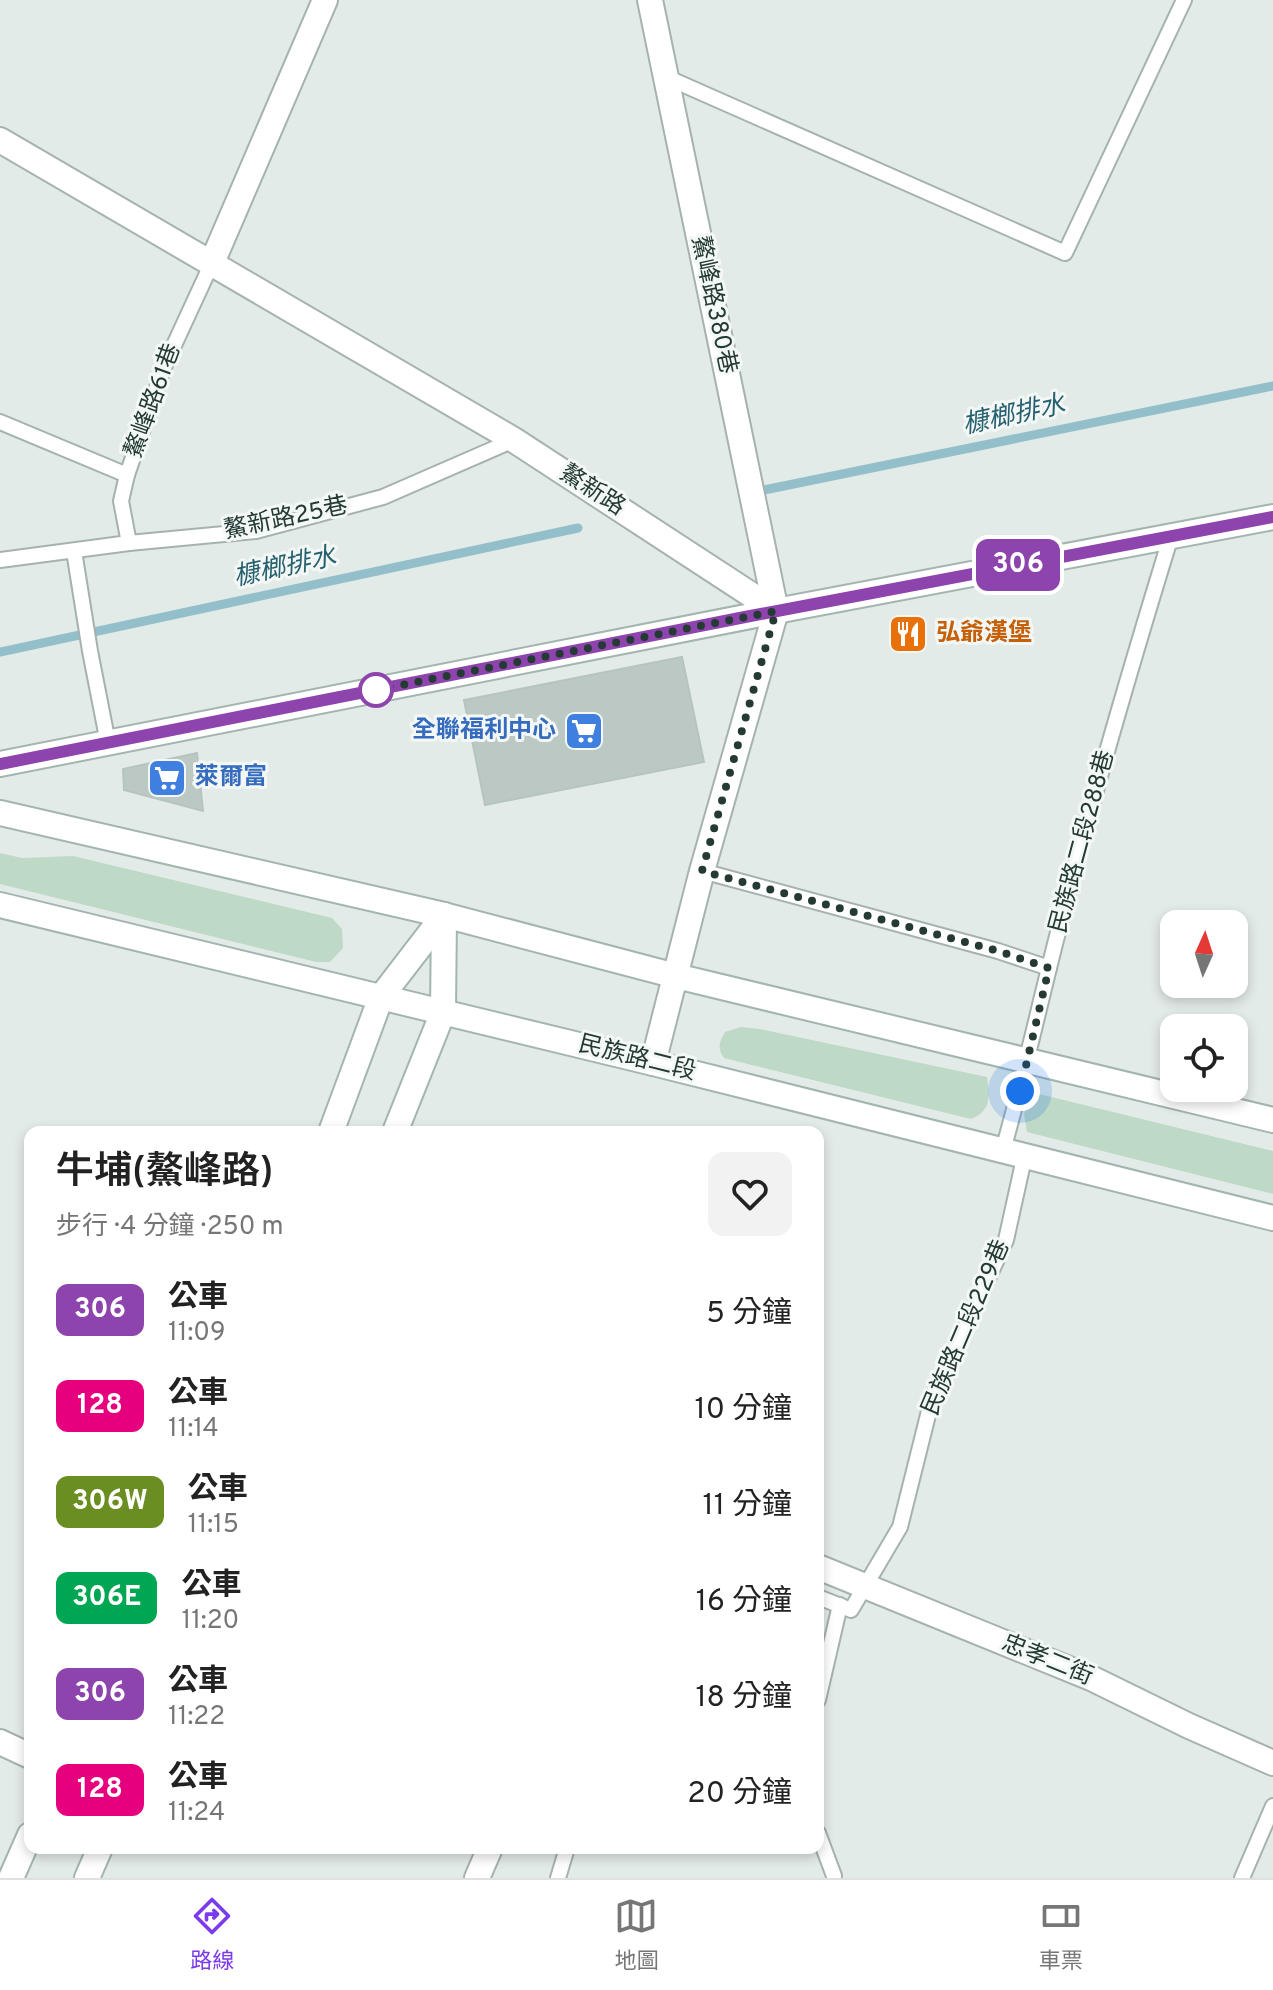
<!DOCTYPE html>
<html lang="zh-TW">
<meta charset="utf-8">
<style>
:root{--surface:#fff;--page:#f2f2f2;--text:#222;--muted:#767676;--line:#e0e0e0;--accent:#7c3aed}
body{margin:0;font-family:Overpass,"Noto Sans TC",sans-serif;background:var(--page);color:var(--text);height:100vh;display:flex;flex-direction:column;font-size:30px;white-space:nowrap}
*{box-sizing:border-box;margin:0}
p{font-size:26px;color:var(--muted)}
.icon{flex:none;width:44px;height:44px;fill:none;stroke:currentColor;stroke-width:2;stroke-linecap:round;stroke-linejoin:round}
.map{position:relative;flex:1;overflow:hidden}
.drawer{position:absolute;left:24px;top:1126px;width:800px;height:728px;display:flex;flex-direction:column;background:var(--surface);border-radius:16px;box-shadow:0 4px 12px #0003}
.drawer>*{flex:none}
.badge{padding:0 16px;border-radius:12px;font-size:28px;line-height:52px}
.needle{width:52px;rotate:3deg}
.controls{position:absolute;left:1160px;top:910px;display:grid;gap:16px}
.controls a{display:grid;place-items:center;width:88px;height:88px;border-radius:16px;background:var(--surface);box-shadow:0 4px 12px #0003;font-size:40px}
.you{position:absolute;width:40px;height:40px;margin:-20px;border:6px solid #fff;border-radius:50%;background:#1a73e8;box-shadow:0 0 0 12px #1a73e833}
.map>.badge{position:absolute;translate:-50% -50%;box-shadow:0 0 0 4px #fff}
.round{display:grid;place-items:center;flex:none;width:84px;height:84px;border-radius:16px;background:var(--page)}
.headline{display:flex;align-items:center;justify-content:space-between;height:136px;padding:0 32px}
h1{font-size:38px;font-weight:600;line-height:60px}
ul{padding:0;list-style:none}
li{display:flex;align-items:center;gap:24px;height:96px;padding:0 32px}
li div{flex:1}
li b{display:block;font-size:30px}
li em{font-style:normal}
li .badge{min-width:88px;font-weight:700;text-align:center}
.tabs{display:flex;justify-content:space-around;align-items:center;height:112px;border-top:2px solid var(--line);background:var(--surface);font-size:22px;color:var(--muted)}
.tabs a{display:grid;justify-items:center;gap:4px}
.tabs .active{color:var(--accent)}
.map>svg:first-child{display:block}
.green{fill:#bfd9c7}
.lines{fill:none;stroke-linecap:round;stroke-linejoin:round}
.stream{stroke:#92bfc9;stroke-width:9}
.building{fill:#bcc8c4;stroke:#b6c4bf;stroke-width:2}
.lane-casing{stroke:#a6b2af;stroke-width:18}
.street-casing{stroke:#a6b2af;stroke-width:28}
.secondary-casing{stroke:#a3b5b0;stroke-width:28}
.lane{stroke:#fff;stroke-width:14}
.street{stroke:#fff;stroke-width:24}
.secondary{stroke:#fff;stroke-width:24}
.line-casing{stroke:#fff;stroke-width:18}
.line{stroke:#8e44ad;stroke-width:12}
.walk{stroke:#253a35;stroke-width:8;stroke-dasharray:0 14.4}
.stop-dot{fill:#fff;stroke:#8e44ad;stroke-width:4}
.labels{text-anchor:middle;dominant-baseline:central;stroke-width:6;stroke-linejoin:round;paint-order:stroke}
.street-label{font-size:24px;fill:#253a35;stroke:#f3f8f6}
.food-label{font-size:24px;font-weight:bold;fill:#c56008;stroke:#f3f8f6;text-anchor:start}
.shop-label{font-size:24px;font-weight:bold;fill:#366cbe;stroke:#f3f8f6;text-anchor:end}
.water-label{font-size:26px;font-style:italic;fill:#26606f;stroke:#f3f8f6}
</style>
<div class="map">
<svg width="1273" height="1878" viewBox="0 0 1273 1878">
<rect width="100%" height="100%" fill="#e3ebe8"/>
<g class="green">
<path d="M0,853L22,858L73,856L332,918L342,929L343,948L330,962H316L0,884Z"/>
<path d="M741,1027L760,1029L987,1077C990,1097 991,1111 971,1119L724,1058C717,1048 719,1042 725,1032Z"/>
<path d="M1039,1094L1273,1151V1194L1027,1132L1024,1114L1031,1096Z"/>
</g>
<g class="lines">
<g class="stream">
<path d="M764,490L1273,386"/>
<path d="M0,652L578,528"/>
</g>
</g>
<g class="building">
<path d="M682,657L704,762L485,805L464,700Z"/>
<path d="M197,753L203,811L124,790L123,769Z"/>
</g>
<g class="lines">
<g class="lane-casing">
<g id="lane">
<path d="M666,77L1065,253L1184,0"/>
<path d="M0,422L127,475"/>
<path d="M129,543L121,501L127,475L164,367L211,265"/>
<path d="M74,551L90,651L108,743"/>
<path d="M0,560L129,543L256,531L383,497L514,440"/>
<path d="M702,871L998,951L1049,968"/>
<path d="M1003,1150C1020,1090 1034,1029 1049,968C1085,823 1127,679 1171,536"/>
<path d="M818,1597L851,1610L900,1527L932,1399L1006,1240L1025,1154"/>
<path d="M818,1700L840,1605"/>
<path d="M818,1833L834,1876"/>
<path d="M558,1878L567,1848"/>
<path d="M1242,1878L1273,1806"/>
</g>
</g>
<g class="street-casing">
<g id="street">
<path d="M650,0L776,611"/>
<path d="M0,140L514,440L776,611L702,871L653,1063"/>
<path d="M211,265L325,0"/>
<path d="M818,1567L1091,1678L1189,1726L1273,1763"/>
<path d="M0,1742L30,1756"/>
<path d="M477,1878L490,1848"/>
</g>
</g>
<g class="secondary-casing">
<g id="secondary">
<path d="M0,764L776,611L1273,517"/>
<path d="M0,813L444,915L676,976L1273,1120"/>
<path d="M0,905L653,1063L1273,1218"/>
<path d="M331,1132L381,997L444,915"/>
<path d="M395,1132L443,1012L444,915"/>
<path d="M11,1878L30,1835"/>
<path d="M87,1878L100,1848"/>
</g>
</g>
<use href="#lane" class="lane"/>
<use href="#street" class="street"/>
<use href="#secondary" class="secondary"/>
</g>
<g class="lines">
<g class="line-casing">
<path id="line" d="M0,764L745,617L1273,517"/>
</g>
<use href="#line" class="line"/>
<path class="walk" d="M376,690L776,611L702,871L998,951L1049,968L1020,1091"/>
</g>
<defs>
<g id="restaurant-square" transform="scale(2)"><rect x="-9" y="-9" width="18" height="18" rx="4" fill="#e8710a" stroke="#f3f8f6"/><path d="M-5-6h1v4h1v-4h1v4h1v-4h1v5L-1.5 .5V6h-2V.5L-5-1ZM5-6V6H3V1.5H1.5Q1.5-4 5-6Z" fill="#fff"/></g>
<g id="supermarket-square" transform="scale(2)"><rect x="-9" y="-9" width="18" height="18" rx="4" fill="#3f7fe0" stroke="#f3f8f6"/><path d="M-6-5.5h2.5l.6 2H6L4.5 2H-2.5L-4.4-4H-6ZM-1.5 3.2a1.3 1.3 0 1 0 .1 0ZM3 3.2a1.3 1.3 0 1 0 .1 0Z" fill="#fff"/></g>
</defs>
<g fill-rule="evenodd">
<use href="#restaurant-square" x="908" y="634"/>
<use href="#supermarket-square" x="584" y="731"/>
<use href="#supermarket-square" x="167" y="778"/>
</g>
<circle class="stop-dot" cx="376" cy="690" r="16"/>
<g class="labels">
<g class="street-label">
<text transform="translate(713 305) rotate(78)">鰲峰路380巷</text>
<text transform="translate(154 401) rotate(-70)">鰲峰路61巷</text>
<text transform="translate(592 491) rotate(33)">鰲新路</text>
<text transform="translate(286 519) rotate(-12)">鰲新路25巷</text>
<text transform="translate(1083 842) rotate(-75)">民族路二段288巷</text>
<text transform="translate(637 1059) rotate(14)">民族路二段</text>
<text transform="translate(967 1328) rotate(-67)">民族路二段229巷</text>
<text transform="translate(1047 1661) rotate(22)">忠孝二街</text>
</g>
<g class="food-label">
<text x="936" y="634">弘爺漢堡</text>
</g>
<g class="shop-label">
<text x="556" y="731">全聯福利中心</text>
<text x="195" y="778" text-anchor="start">萊爾富</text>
</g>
<g class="water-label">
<text transform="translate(1014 416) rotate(-12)">槺榔排水</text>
<text transform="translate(285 568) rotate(-12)">槺榔排水</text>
</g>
</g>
</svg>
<div class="controls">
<a><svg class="needle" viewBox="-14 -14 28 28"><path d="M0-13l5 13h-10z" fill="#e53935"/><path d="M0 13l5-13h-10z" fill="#767676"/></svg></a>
<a><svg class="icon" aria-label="locate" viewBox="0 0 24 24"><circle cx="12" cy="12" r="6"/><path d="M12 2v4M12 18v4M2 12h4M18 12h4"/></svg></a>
</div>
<div class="you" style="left:1020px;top:1091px"></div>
<b class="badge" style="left:1018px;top:565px;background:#8e44ad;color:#fff">306</b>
<section class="drawer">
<div class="headline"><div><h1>牛埔(鰲峰路)</h1><p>步行 · 4 分鐘 · 250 m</p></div><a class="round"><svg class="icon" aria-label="heart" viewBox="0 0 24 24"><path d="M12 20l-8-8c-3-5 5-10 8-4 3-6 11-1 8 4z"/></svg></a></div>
<ul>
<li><span class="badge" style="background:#8e44ad;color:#fff">306</span><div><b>公車</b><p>11:09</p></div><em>5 分鐘</em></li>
<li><span class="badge" style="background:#e6007e;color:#fff">128</span><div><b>公車</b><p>11:14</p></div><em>10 分鐘</em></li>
<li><span class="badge" style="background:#6b8e23;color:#fff">306W</span><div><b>公車</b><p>11:15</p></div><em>11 分鐘</em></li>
<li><span class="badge" style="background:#00a651;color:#fff">306E</span><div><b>公車</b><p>11:20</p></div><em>16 分鐘</em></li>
<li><span class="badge" style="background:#8e44ad;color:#fff">306</span><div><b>公車</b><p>11:22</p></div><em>18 分鐘</em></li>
<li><span class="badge" style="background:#e6007e;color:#fff">128</span><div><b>公車</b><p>11:24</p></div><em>20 分鐘</em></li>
</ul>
</section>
</div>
<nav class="tabs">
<a class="active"><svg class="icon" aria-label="directions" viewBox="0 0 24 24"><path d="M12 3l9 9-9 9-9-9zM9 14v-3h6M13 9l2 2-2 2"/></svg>路線</a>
<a><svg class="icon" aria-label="map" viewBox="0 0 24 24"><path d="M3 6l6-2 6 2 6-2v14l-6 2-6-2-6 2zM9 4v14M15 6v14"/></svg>地圖</a>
<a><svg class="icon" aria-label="tickets" viewBox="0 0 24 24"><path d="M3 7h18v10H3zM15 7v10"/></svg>車票</a>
</nav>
